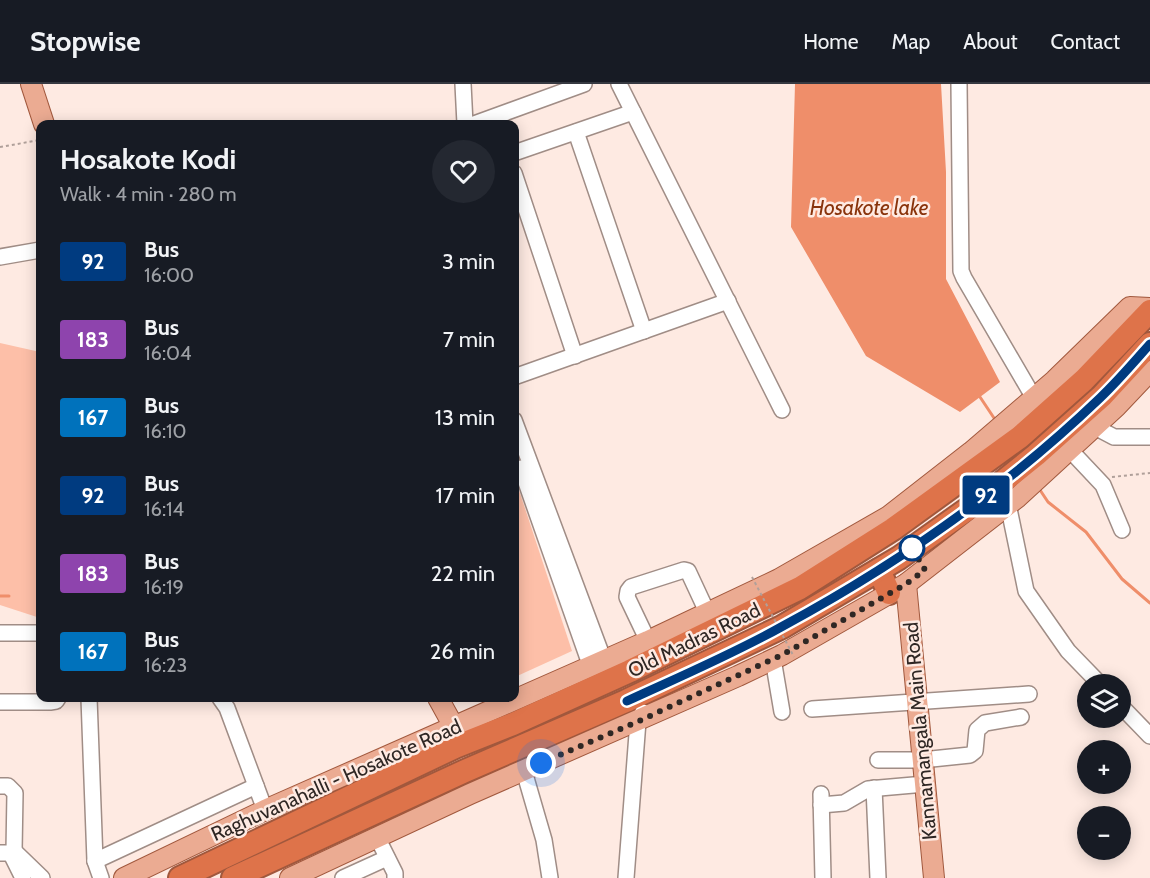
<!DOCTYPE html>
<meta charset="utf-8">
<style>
:root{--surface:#171b24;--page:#242831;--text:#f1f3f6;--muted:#9ea1a6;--line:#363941}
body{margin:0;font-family:Cabin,sans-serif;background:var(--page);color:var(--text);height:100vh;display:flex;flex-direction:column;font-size:22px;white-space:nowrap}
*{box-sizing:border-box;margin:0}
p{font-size:20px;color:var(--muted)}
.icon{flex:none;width:33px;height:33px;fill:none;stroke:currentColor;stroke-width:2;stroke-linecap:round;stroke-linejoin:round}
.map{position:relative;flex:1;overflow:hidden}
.panel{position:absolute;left:36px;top:36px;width:483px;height:582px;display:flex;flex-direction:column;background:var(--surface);border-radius:12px;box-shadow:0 3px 15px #0003}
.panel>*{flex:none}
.badge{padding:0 12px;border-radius:4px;font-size:21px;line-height:39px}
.buttons{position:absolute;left:1077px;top:590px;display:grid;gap:12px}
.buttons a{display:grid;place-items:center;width:54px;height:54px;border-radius:50%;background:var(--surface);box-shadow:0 3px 15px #0003;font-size:30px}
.you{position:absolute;width:30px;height:30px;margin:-15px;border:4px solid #fff;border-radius:50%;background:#1a73e8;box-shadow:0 0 0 9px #1a73e833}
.map>.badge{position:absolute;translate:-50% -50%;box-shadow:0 0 0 3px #fff}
.round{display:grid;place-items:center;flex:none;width:63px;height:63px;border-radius:32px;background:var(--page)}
.summary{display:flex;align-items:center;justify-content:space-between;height:102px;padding:0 24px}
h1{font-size:28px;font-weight:700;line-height:45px}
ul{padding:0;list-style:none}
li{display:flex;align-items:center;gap:18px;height:78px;padding:0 24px}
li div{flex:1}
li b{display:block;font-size:22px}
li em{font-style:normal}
li .badge{min-width:66px;font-weight:700;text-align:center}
header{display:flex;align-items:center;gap:36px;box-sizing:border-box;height:84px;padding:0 30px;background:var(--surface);border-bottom:2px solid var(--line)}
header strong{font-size:28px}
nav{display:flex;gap:33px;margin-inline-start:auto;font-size:21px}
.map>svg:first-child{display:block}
.green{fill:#fdbfa8}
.water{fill:#ef8e6a}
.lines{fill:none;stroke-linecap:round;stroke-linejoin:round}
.stream{stroke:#ef8e6a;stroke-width:3}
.minor-casing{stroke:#a08d86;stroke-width:18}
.major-casing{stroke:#a1583d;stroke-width:22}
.highway-casing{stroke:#a1583d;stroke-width:26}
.path{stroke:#b0a09a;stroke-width:2;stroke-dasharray:3 3;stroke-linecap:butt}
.minor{stroke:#fff;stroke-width:15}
.major{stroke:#ebab92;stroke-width:20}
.highway{stroke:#de734a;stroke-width:22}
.path-bridge{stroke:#b0a09a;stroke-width:2;stroke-dasharray:3 3;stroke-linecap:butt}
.line-casing{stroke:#fff;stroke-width:14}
.line{stroke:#003b80;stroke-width:9}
.walk{stroke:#2f2724;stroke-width:6;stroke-dasharray:0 10.8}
.stop-dot{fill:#fff;stroke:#003b80;stroke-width:3}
.labels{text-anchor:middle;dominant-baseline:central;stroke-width:5;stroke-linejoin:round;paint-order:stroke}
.street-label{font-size:20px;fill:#2f2724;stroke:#feeae2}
.water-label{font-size:21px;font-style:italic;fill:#89330b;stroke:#feeae2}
</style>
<header>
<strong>Stopwise</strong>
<nav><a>Home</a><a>Map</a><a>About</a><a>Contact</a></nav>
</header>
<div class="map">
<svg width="1150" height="794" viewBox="0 0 1150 794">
<rect width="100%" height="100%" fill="#feeae2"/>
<g class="green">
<path d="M0,259L40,268V534L0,521Z"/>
<path d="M515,394L572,567L515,593H514Z"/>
</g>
<path class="water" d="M795,0H941L946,88V195L1000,298L960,328L866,272L791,143Z"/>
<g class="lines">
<g class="stream">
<path d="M980,313L996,337"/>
<path d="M1038,403L1048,418L1086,448L1122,495L1150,519"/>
<path d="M0,512H9"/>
</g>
<g class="minor-casing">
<g id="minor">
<path d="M463,0L465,40"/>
<path d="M619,0L782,326"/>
<path d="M959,0L961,187L964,194L1034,314"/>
<path d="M474,40L584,0"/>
<path d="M576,48L644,247"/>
<path d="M514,69L633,28"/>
<path d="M514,89L575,272"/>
<path d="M0,173L40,166"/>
<path d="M514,293L728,217"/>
<path d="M514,336L604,577"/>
<path d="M1095,343L1114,353H1150"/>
<path d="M1070,366L1103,401L1122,446"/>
<path d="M521,384L591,583"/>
<path d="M1008,420L1026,507L1068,567L1100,600"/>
<path d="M0,549H40"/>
<path d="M648,557L627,513L628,507L631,503L684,486L688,487L708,530"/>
<path d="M773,575L782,628"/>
<path d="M89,614L95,777L101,794"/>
<path d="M220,614L227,624L265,726"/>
<path d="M0,618H50L56,617L58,614"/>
<path d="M1120,621L1150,652"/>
<path d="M812,625L1029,610"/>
<path d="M878,676H922L970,671L975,667L977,646L985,639L1021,633"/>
<path d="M524,687L544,756L550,794"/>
<path d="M0,702H8L15,709L14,767L11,769H0"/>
<path d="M874,704L878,794"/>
<path d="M821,710L823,794"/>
<path d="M821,721L844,719L868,705L925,700"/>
<path d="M377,753L395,789V794"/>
<path d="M14,767L42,794"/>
<path d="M11,770L23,794"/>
<path d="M95,777L256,702"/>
<path d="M343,794L387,774"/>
<path d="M626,794L638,637L643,628"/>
</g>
</g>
<g class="major-casing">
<g id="major">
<path d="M31,0L44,40"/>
<path d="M906,500L934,794"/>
<path d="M438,614L454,643"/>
<path d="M124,794L265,726L648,557L779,495L889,432L971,368L1055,296L1130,223L1150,224"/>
<path d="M290,794L470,710L738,592L782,571L906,500L1018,413L1116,323L1150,287"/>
</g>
</g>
<g class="highway-casing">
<g id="highway">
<path d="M879,486L889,509"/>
<path d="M180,794L455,663L513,640L630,587L800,504L893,445L1020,353L1084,296L1150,227"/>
<path d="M233,794L465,687L626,617L782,543L899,474L979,417L1036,371L1102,312L1150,260"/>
</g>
</g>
<g class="path">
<path d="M0,63L40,56"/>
<path d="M1112,393L1150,389"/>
</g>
<use href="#minor" class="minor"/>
<use href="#major" class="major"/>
<use href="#highway" class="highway"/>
<path class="path-bridge" d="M752,493L794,573"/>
</g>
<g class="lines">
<g class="line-casing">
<path id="line" d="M627,617C679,593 733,570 783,542C898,480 1006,404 1100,314C1118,297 1134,278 1150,260"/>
</g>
<use href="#line" class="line"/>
<path class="walk" d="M541,679L639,637L782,571L906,500L925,486L912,464"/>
</g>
<circle class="stop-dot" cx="912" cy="464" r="12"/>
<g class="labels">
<g class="street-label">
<text transform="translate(694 556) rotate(-26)">Old Madras Road</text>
<text transform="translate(920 647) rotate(-95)">Kannamangala Main Road</text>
<text transform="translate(336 696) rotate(-24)">Raghuvanahalli - Hosakote Road</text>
</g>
<g class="water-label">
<text x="869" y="123">Hosakote lake</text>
</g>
</g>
</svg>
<div class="buttons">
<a><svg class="icon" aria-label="layers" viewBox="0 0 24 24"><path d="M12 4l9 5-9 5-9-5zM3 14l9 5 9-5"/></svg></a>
<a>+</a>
<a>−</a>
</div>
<div class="you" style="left:541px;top:679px"></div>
<b class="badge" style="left:986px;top:411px;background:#003b80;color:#fff">92</b>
<section class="panel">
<div class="summary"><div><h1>Hosakote Kodi</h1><p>Walk · 4 min · 280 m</p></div><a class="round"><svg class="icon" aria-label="heart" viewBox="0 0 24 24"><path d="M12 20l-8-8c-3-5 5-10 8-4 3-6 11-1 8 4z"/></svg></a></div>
<ul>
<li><span class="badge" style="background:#003b80;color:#fff">92</span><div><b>Bus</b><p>16:00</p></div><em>3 min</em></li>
<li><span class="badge" style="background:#8e44ad;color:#fff">183</span><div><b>Bus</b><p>16:04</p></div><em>7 min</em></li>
<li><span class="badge" style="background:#0072bc;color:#fff">167</span><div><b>Bus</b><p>16:10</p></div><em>13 min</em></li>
<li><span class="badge" style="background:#003b80;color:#fff">92</span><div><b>Bus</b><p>16:14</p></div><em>17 min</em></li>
<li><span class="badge" style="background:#8e44ad;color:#fff">183</span><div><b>Bus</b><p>16:19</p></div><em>22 min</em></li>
<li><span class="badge" style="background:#0072bc;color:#fff">167</span><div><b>Bus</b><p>16:23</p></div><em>26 min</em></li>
</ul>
</section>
</div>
